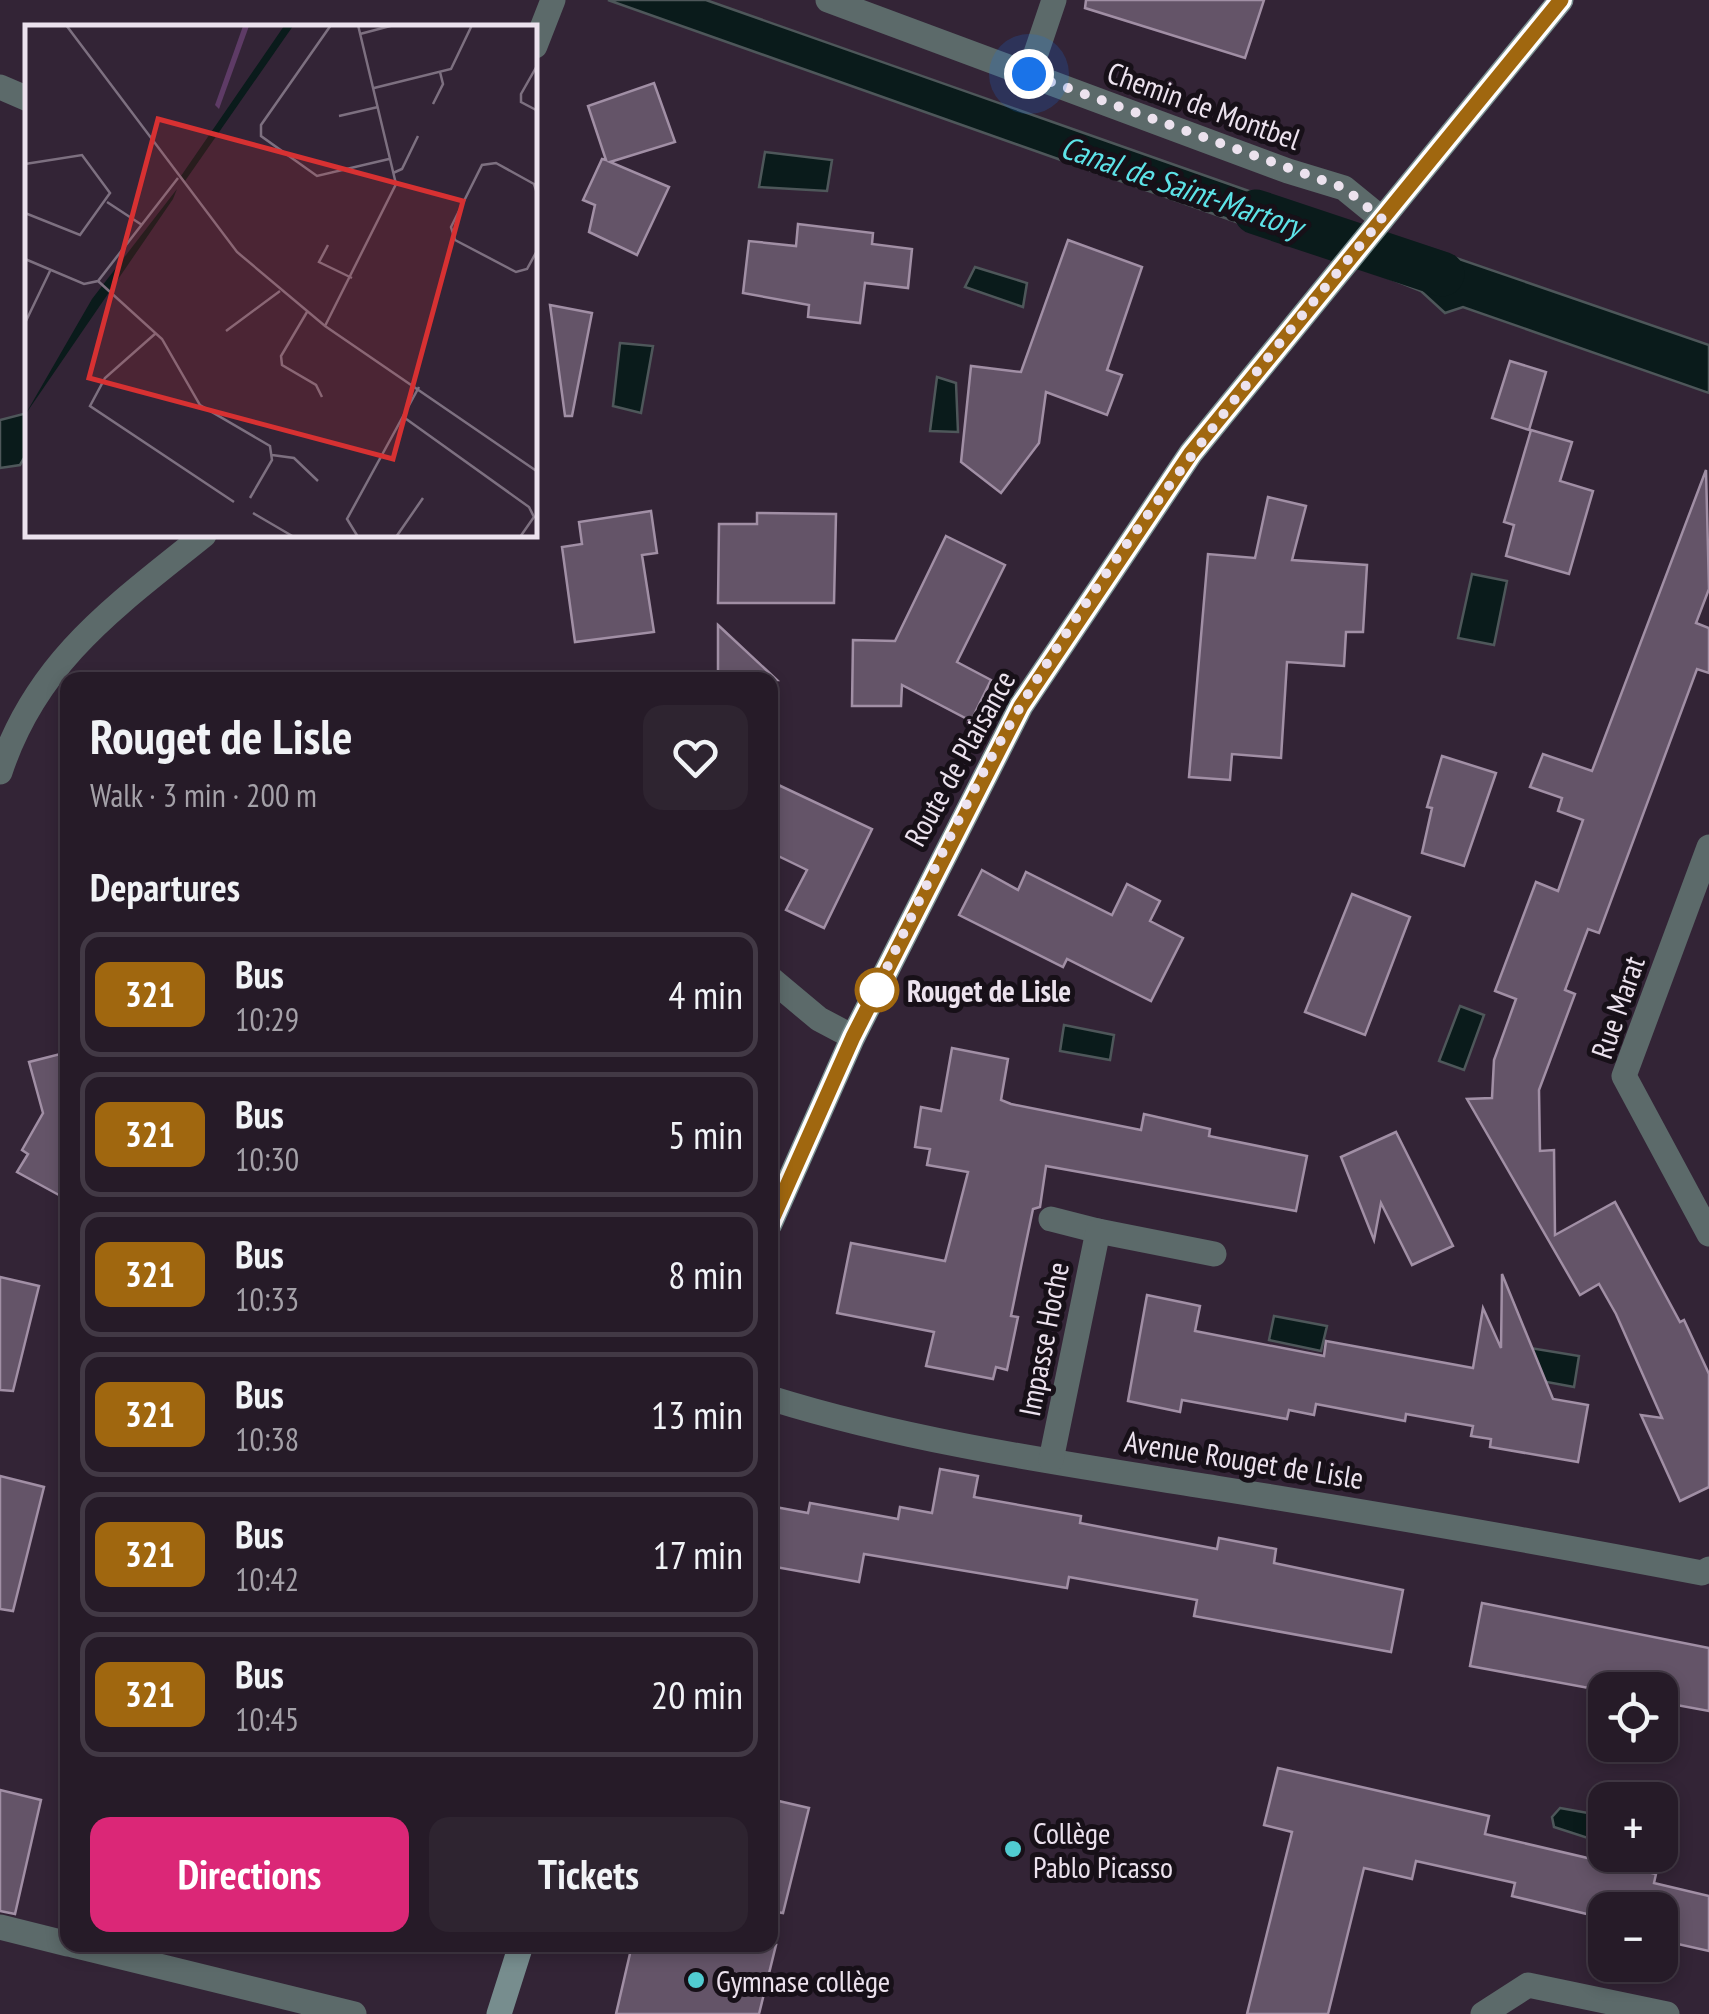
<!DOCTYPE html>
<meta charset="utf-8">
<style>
:root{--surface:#261b28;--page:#2e2430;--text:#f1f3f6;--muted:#a4a1a8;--line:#423945;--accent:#db2777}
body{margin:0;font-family:"PT Sans Narrow",sans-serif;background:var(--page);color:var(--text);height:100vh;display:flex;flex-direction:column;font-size:38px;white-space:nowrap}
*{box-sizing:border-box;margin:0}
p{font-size:32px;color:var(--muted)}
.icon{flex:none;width:55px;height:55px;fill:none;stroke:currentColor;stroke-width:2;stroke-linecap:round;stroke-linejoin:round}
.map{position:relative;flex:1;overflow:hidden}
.side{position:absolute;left:60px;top:672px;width:718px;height:1280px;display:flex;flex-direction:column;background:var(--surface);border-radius:20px;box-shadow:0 5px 15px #0003,0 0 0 2px var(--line)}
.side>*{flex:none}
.badge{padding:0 20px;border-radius:15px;font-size:35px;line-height:65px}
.tools{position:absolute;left:1588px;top:1672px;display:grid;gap:20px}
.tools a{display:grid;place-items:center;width:90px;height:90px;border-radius:20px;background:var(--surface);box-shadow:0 5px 15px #0003,0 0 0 2px var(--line);font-size:50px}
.you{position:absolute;width:50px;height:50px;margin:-25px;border:8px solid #fff;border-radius:50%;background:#1a73e8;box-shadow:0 0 0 15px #1a73e833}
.map>.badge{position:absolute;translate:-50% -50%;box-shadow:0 0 0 5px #fff}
h2{padding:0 30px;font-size:38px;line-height:90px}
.round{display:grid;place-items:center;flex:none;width:105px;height:105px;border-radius:20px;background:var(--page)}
.summary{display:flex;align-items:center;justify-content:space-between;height:170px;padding:0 30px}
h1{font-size:48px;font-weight:700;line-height:75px}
.action{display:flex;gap:20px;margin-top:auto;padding:20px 30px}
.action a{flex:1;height:115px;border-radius:20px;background:var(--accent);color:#fff;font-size:40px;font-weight:700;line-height:115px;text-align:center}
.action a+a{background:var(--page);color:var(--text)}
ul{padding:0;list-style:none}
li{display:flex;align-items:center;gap:30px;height:125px;margin:0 20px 15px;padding:0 10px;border:5px solid var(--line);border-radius:20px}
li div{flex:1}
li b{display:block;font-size:38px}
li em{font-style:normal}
li .badge{min-width:110px;font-weight:700;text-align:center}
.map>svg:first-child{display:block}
.water{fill:#0a1b1b;stroke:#4e575a;stroke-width:2.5}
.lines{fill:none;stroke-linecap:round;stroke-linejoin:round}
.canal{stroke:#0a1b1b;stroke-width:45}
.building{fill:#645468;stroke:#a18fa5;stroke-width:2.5}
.street{stroke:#5c6a6a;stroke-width:25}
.secondary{stroke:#778d8e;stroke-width:25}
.line-casing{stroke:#fff;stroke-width:22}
.line{stroke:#a0670f;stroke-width:15}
.walk{stroke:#ece2ee;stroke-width:10;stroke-dasharray:0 18}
.stop-dot{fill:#fff;stroke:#a0670f;stroke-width:5}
.poi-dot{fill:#51ccd1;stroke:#171018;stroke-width:4}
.labels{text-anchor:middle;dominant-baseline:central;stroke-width:10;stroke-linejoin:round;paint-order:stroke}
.street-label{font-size:30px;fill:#ece2ee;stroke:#171018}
.stop-label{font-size:30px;font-weight:bold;fill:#ece2ee;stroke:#171018;text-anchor:start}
.poi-label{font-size:30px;fill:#ece2ee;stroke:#171018;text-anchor:start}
.water-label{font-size:32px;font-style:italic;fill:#5de3e8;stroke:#171018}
.inset-road{fill:none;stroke:#7d7080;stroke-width:2.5}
.view{fill:#d73132;fill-opacity:0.15;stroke:#d73132;stroke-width:5}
.inset-edge{fill:none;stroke:#ece2ee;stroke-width:5}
</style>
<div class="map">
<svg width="1709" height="2014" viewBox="0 0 1709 2014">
<rect width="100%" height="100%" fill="#332436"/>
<g class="water">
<path d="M608,0H706L1283,203L1287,215L1316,226L1311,241L1242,224Z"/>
<path d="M765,152L832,160L827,191L759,187Z"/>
<path d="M1398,238L1709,345V393L1463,307L1445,313L1421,291L1371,271Z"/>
<path d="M975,267L1027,283L1023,307L965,287Z"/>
<path d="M620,343L653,346L641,413L613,406Z"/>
<path d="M937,377L956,383L958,432L930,431Z"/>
<path d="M27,413V453L20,465L0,468V420Z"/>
<path d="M1472,574L1507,581L1494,645L1458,638Z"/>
<path d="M1460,1006L1484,1015L1464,1070L1439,1061Z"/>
<path d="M1064,1025L1114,1035L1110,1060L1060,1051Z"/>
<path d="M1274,1316L1327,1326L1321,1351L1269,1340Z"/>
<path d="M1524,1347L1579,1356L1574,1387L1520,1377Z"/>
<path d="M1560,1808L1605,1816V1836L1597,1841L1554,1827L1552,1817Z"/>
</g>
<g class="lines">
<path class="canal" d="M1256,212L1442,274"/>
</g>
<g class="building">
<path d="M1086,0H1264L1245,58L1085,8Z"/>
<path d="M654,83L675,142L610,162L669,187L637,255L589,232L595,205L583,200L602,159L606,160L588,106Z"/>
<path d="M798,224L873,233L872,244L912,249L908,288L865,283L860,323L808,317L809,305L743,293L749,241L796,246Z"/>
<path d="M1068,240L1142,267L1107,370L1122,375L1107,415L1046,392L1039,443L1001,493L961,462L971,366L1021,372Z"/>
<path d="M550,305L592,313L572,416H565Z"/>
<path d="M1510,361L1546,372L1529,430L1492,418Z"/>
<path d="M1531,430L1572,442L1560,481L1593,491L1569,574L1506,556L1514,525L1504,522Z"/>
<path d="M1706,470L1709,589L1696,623L1709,628V673L1697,669L1599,933L1588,929L1565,990L1575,994L1539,1090L1540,1151L1554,1150L1555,1235L1615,1202L1680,1322L1684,1320L1709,1374V1487L1680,1501L1641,1415L1662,1418L1616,1314L1599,1284L1580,1295L1467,1099L1492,1098L1494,1060L1516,999L1495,991L1536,882L1558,891L1583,820L1558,811L1562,798L1530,787L1543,754L1592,771Z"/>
<path d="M1268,497L1306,506L1292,560L1367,565L1363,632H1346L1344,666L1287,662L1281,758L1232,754L1230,780L1189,777L1208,554L1255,558Z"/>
<path d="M651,511L657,553L642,555L654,632L575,642L562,547L582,544L579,522Z"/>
<path d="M757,513L836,514L834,603H718L719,524H757Z"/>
<path d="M946,536L1005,565L957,662L991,680L971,721L902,685L901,706H852L853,640L895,641Z"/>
<path d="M718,625L777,680H718Z"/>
<path d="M1442,756L1496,773L1464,866L1422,853L1432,808L1427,807Z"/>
<path d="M770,781L872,829L824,928L786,910L807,870L770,852Z"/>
<path d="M982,870L1018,890L1026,872L1112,915L1127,884L1160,901L1150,921L1183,938L1151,1001L1067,959L1063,967L959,915Z"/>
<path d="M1352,894L1410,917L1365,1035L1305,1012Z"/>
<path d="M952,1048L1008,1059L1001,1100L1011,1104L1141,1130L1144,1114L1210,1129L1209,1136L1307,1156L1296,1211L1046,1166L1040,1207L1033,1209L1022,1262L1011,1316L1018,1317L1007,1370L996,1367L993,1379L926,1366L934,1332L837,1313L851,1243L945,1261L968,1172L927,1165L930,1149L915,1147L921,1107L941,1111Z"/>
<path d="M68,1052V1200L17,1172L28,1154L22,1150L43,1113L29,1062Z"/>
<path d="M1396,1132L1453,1246L1412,1265L1381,1203L1374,1240L1341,1157Z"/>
<path d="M1502,1274L1553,1399L1588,1405L1578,1462L1490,1447L1491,1439L1471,1436L1473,1426L1406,1414L1405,1421L1316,1404L1314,1415L1289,1410L1287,1419L1182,1400L1180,1412L1128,1401L1147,1295L1200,1306L1195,1331L1324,1356L1326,1341L1473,1368L1483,1308L1501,1348Z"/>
<path d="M0,1277L39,1286L13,1391L0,1390Z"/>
<path d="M940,1469L978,1476L974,1497L1081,1516L1080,1523L1217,1549L1219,1538L1276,1549L1274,1563L1403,1590L1391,1652L1194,1616L1197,1600L1069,1577L1067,1588L864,1554L859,1582L770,1566V1506L808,1513L810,1503L898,1519L900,1507L932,1513Z"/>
<path d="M0,1476L44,1487L13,1611L0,1609Z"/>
<path d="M1482,1603L1709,1648V1711L1660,1702V1690L1605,1691L1470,1666Z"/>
<path d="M1278,1768L1489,1816L1485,1834L1656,1874L1654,1883L1709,1896V1951L1660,1940V1910H1605V1927L1594,1924L1595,1916L1512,1896L1515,1883L1416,1861L1412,1879L1364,1868L1328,2014H1247L1292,1832L1264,1825Z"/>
<path d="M0,1790L41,1800L15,1914L0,1911Z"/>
<path d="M770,1799L809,1808L783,1913L770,1911Z"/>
<path d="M632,1945H776L759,2014H616Z"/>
</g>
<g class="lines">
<g class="street">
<path d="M828,0L1288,171L1344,188L1382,219"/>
<path d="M535,46L553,0"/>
<path d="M1029,74L1054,0"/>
<path d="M0,87L28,99"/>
<path d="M0,772C37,660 116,606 204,535"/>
<path d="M1709,847L1624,1076L1709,1234"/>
<path d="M770,978L819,1019L853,1037"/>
<path d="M1051,1219L1098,1231"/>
<path d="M770,1398C914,1443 1067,1464 1216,1488C1379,1514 1541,1542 1702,1573L1709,1569"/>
<path d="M1051,1460L1098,1231L1214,1254"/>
<path d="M0,1927L68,1944"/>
<path d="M73,1945L354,2014"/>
<path d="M1483,2014L1528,1985L1667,2014"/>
</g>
<g class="secondary">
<path d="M770,1224L853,1037L1021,706L1191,453L1561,0"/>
<path d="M499,2014L521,1945"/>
</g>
</g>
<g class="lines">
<g class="line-casing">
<path id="line" d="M770,1224L853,1037L1021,706L1191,453L1561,0"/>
</g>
<use href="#line" class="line"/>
<path class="walk" d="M877,990L874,994C922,897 966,797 1022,704C1126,531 1252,374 1382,219L1344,188L1029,74"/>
</g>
<circle class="stop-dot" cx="877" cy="990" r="20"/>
<g class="poi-dot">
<circle cx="1013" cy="1849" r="10"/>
<circle cx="696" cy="1980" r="10"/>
</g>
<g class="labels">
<g class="street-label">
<text transform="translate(1204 105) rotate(20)">Chemin de Montbel</text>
<text transform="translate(959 758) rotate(-61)">Route de Plaisance</text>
<text transform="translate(1617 1007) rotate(-71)">Rue Marat</text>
<text transform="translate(1043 1339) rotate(-79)">Impasse Hoche</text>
<text transform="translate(1244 1459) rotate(9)">Avenue Rouget de Lisle</text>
</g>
<g class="stop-label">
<text x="907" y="990">Rouget de Lisle</text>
</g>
<g class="poi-label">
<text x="1033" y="1832">Collège<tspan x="1033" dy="34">Pablo Picasso</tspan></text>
<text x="716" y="1980">Gymnase collège</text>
</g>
<g class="water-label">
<text transform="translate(1182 186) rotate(19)">Canal de Saint-Martory</text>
</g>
</g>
<g transform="translate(25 25)">
<rect width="512" height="512" fill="#332436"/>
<path d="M218,1H224L194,84L190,80Z" fill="#5e3b66"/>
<path d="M259,1H268L160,156L156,151ZM152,164L148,174L0,390L67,274Z" fill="#0a1b1b"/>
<path class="inset-road" d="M41,0L212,227L300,301L513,447M306,0L236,100V111L292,151L364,134M335,9L369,0M513,39L496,69V77L513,86M349,63L426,44L447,0M408,79L418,59L415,47M314,91L353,82M0,139L57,130L85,168L55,210L0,188M368,148L377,144L393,111M513,171L509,159L471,138L457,140L426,202L430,215L491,247L502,244L513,224M82,177L117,200M303,220L294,237L327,253M0,234L59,259L73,256L153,153M73,256L137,314L175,380L245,421L247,435L225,473M282,287L256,331L257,340L291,360L297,372M0,298L25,246M300,301L371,159L333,0M201,306L255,266M131,308L80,353L65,381L209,477M377,391L504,482L509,492L495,512M247,430L269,433L293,456M228,488L269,512M333,512L322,494L394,362M371,512L398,473"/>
<path class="view" d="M133,94L438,176L368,434L64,353Z"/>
<rect width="512" height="512" class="inset-edge"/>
</g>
</svg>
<div class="tools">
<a><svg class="icon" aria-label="locate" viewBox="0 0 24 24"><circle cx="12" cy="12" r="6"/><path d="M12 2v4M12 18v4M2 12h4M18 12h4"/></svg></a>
<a>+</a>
<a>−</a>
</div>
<div class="you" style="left:1029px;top:74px"></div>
<section class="side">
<div class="summary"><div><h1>Rouget de Lisle</h1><p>Walk · 3 min · 200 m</p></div><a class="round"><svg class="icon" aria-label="heart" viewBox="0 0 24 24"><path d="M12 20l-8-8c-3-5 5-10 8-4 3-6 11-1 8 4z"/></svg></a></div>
<h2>Departures</h2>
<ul>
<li><span class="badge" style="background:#a0670f;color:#fff">321</span><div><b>Bus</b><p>10:29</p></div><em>4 min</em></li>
<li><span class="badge" style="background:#a0670f;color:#fff">321</span><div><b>Bus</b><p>10:30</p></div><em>5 min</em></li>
<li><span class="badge" style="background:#a0670f;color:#fff">321</span><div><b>Bus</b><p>10:33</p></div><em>8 min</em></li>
<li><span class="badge" style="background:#a0670f;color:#fff">321</span><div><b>Bus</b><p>10:38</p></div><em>13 min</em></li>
<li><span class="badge" style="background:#a0670f;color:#fff">321</span><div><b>Bus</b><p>10:42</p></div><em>17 min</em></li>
<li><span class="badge" style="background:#a0670f;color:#fff">321</span><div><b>Bus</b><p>10:45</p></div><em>20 min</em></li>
</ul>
<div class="action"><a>Directions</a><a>Tickets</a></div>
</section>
</div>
